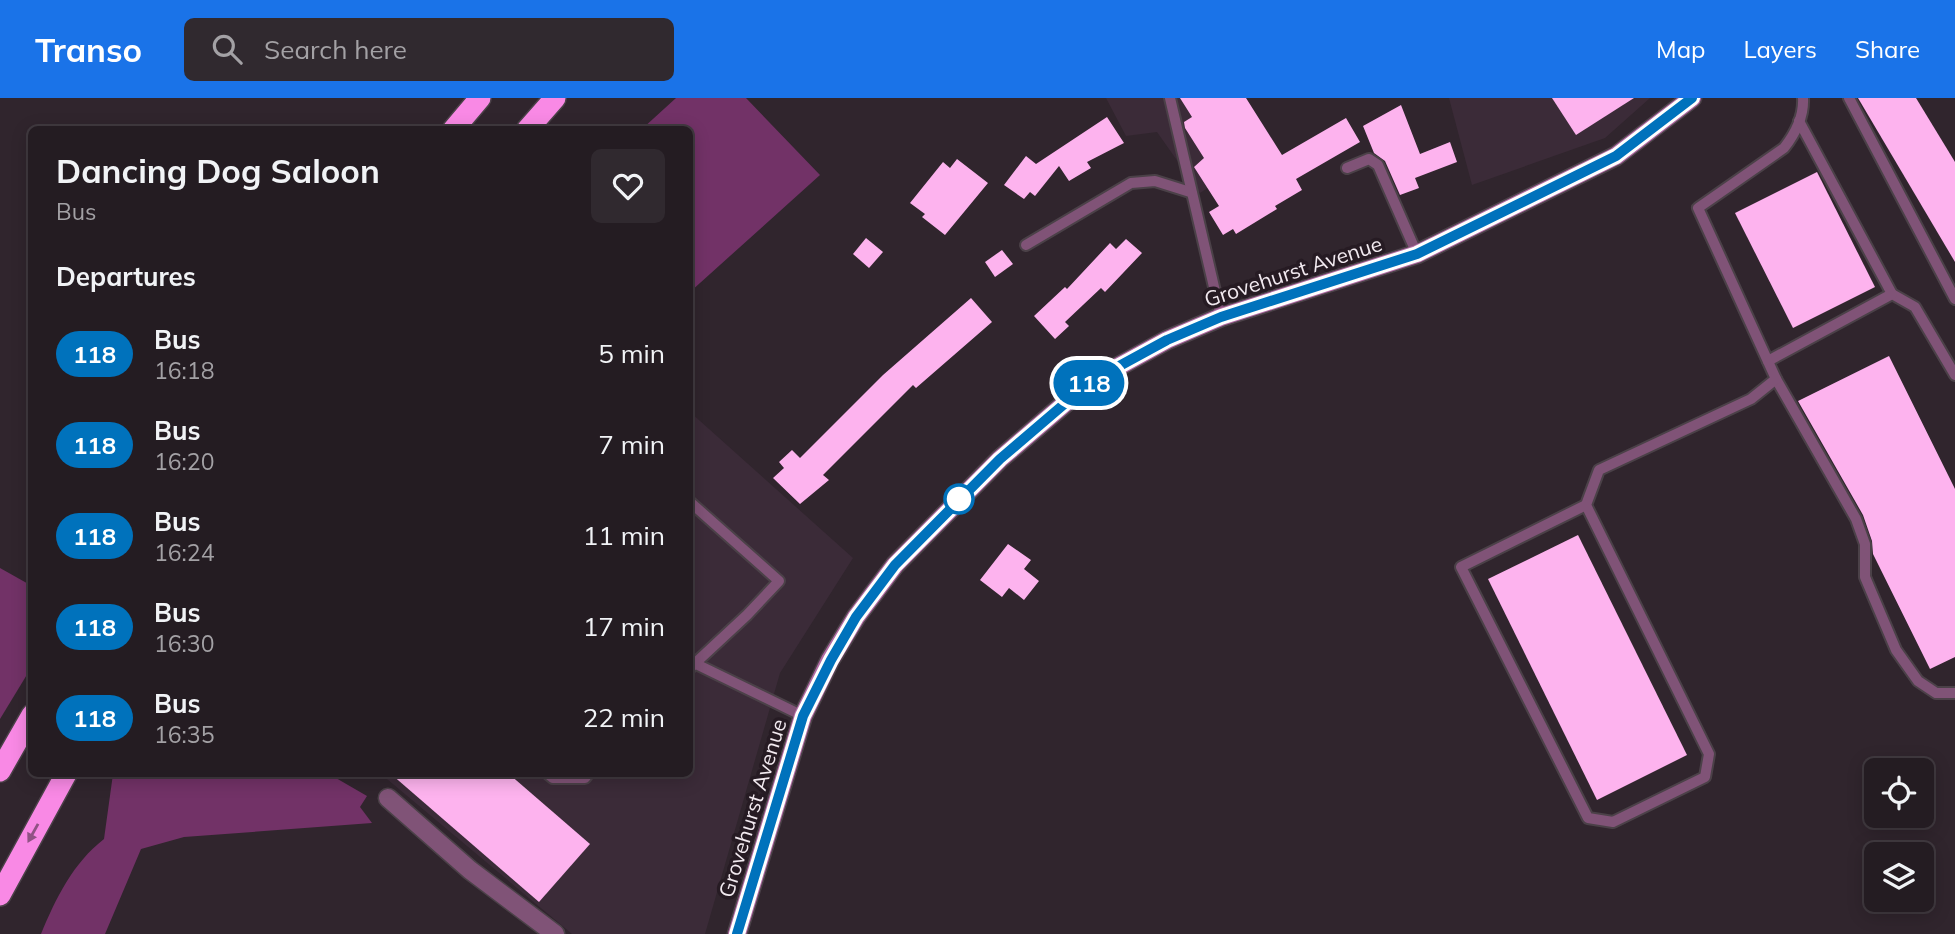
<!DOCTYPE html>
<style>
:root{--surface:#241c22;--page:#30292f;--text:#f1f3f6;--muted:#a3a1a5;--line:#413a40;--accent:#1a73e8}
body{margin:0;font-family:Mulish,sans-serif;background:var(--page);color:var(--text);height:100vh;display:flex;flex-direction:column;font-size:26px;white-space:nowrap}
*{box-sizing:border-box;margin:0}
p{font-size:23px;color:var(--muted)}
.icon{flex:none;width:38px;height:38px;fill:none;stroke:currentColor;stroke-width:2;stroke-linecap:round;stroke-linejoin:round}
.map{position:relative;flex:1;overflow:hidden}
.side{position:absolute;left:28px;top:28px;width:665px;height:651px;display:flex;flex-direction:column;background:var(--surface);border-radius:10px;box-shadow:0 4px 18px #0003,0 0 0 2px var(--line)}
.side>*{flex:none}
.badge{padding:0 14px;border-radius:23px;font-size:24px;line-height:46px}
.tools{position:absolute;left:1864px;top:660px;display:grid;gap:14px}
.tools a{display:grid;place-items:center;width:70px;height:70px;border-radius:10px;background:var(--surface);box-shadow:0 4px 18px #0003,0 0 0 2px var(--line);font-size:35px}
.map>.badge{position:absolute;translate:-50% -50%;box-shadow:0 0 0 4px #fff}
h2{padding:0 28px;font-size:26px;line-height:63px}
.round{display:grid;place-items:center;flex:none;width:74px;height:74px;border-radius:10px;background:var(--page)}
.overview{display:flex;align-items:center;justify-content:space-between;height:119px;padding:0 28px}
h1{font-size:33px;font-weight:700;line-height:52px}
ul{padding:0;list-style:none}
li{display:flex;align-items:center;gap:21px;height:91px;padding:0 28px}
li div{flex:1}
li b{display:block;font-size:26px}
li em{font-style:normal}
li .badge{min-width:77px;font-weight:700;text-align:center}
header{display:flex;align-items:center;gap:42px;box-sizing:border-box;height:98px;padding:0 35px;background:var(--accent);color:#fff}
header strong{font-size:33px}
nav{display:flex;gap:38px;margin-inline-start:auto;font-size:24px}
.search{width:490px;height:63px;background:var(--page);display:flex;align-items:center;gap:18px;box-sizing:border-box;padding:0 24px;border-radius:10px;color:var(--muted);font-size:26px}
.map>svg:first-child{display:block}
.built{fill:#3b2b38}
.forest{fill:#723267}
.building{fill:#fdb3ee}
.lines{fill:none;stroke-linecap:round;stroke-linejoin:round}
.lane-casing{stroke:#4b4148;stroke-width:14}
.street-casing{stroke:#4b4148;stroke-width:21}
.secondary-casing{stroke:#4b4148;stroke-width:21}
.highway-casing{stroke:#4b4148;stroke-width:24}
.lane{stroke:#805377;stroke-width:10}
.street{stroke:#805377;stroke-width:18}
.secondary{stroke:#b16aa4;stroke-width:18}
.highway{stroke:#f989e5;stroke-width:21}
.oneway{fill:#905284}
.line-casing{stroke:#fff;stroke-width:16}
.line{stroke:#0072bc;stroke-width:10}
.stop-dot{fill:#fff;stroke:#0072bc;stroke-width:3.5}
.labels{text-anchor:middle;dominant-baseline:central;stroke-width:7;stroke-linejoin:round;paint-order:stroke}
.street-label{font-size:21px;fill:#f2eaf0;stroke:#261b23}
</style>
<header>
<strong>Transo</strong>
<div class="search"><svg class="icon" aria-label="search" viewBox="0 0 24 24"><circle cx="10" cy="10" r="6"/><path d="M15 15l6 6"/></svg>Search here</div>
<nav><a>Map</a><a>Layers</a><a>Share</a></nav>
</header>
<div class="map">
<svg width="1955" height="836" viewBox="0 0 1955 836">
<rect width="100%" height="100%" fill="#30252d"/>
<g class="built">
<path d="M1106,0H1246L1275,45L1200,95L1157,34L1126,38Z"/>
<path d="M1449,0H1650L1605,40L1472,87Z"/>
<path d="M690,314L853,460L780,575L705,836H572L381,676H690Z"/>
</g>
<g class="forest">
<path d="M676,0H746L820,77L690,194V32L642,31Z"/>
<path d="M0,470L32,488L31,570L0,621Z"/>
<path d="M113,676H329L367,698L360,709L372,725L184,739L141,751L105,836H41C56,800 73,765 104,741Z"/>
</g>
<g class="building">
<path d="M1180,0H1246L1282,57L1346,20L1360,44L1296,81L1302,92L1275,108L1277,111L1236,136L1233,131L1223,137L1209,114L1219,108L1194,69L1204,60L1185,30L1184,24L1192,19Z"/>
<path d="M1552,0H1634L1576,37Z"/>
<path d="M1858,0H1916L1955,64V164Z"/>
<path d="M1401,7L1420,56L1450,44L1457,64L1415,80L1419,90L1400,97L1385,63L1374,55L1363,28Z"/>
<path d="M1107,19L1124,45L1087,64L1091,70L1069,83L1059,68L1035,98L1030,94L1024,101L1004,87L1026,58L1036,66Z"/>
<path d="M957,61L988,85L945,137L922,119L925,116L910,105L943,64L950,70Z"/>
<path d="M1817,74L1875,189L1793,230L1735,115Z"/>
<path d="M866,140L883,154L869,170L853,156Z"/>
<path d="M1126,141L1142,155L1105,194L1101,190L1065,224L1069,228L1055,241L1034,218L1065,189L1067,191L1110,145L1116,151Z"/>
<path d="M1002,152L1013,166L995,179L985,164Z"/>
<path d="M971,200L992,224L916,290L913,287L823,377L829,382L800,406L773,380L784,370L779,364L792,352L800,360L883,277Z"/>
<path d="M1889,258L1955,391V559L1930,571L1873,456L1872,443L1863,417L1798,303Z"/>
<path d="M1578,437L1687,657L1597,702L1488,481Z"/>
<path d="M1008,446L1031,462L1024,471L1039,483L1024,502L1009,490L1002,499L980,482Z"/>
<path d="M391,676H509L590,746L539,804Z"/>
</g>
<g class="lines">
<g class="lane-casing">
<g id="lane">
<path d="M1170,0L1221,219"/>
<path d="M1849,0L1955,201"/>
<path d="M1347,70L1369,61L1378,67L1417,156"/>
<path d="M1026,147L1131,85L1155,83L1190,94"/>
<path d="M1892,196L1915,209L1955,277"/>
<path d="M1768,263L1892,196L1799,23"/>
<path d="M1776,281L1856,421L1865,446V479L1896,552L1918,583L1936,595H1955"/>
<path d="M690,404L779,483L747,517L690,570"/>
<path d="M1586,407L1709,656L1705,679L1613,724L1588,720L1461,469L1586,407L1599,372L1751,301L1776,281L1698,110L1784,50C1795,36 1804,18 1803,0"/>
<path d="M694,565L803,618"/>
<path d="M548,676L553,680H585L588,676"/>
</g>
</g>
<g class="street-casing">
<path id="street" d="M388,700L470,772L555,836"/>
</g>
<g class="secondary-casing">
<path id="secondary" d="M737,836L803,618L830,562L856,519L895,467L1000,361L1090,284L1167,242L1221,219L1417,156L1616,58L1692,0"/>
</g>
<g class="highway-casing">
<g id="highway">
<path d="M453,32L480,0"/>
<path d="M527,32L555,0"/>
<path d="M0,673L32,617"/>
<path d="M0,797L66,676"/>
</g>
</g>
<use href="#lane" class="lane"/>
<use href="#street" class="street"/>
<use href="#secondary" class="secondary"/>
<use href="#highway" class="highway"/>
</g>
<defs><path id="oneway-solid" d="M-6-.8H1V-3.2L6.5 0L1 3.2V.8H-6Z" transform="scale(1.75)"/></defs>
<use class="oneway" href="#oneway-solid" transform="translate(33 735) rotate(119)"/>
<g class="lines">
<g class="line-casing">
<path id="line" d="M737,836L803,618L831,562L856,519L895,467L1000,361L1090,284L1167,242L1221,219L1417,156L1616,58L1692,0"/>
</g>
<use href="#line" class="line"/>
</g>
<circle class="stop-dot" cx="959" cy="401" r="14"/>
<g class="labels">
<g class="street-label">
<text transform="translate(1293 173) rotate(-18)">Grovehurst Avenue</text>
<text transform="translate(752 710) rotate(-73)">Grovehurst Avenue</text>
</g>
</g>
</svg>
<div class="tools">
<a><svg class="icon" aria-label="locate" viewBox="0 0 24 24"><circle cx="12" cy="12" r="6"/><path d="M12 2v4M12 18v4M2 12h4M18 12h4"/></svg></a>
<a><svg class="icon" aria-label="layers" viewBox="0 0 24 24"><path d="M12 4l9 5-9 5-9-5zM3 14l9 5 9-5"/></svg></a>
</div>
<b class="badge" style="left:1089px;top:285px;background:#0072bc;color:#fff">118</b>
<section class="side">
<div class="overview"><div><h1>Dancing Dog Saloon</h1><p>Bus</p></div><a class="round"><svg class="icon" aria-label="heart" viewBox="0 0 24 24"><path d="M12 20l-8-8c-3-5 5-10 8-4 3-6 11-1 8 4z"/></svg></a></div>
<h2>Departures</h2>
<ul>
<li><span class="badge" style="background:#0072bc;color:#fff">118</span><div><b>Bus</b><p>16:18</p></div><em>5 min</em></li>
<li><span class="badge" style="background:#0072bc;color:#fff">118</span><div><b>Bus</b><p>16:20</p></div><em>7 min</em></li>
<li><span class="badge" style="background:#0072bc;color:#fff">118</span><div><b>Bus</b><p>16:24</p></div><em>11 min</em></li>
<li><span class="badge" style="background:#0072bc;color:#fff">118</span><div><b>Bus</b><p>16:30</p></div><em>17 min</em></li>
<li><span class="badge" style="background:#0072bc;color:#fff">118</span><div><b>Bus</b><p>16:35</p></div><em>22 min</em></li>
</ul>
</section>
</div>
